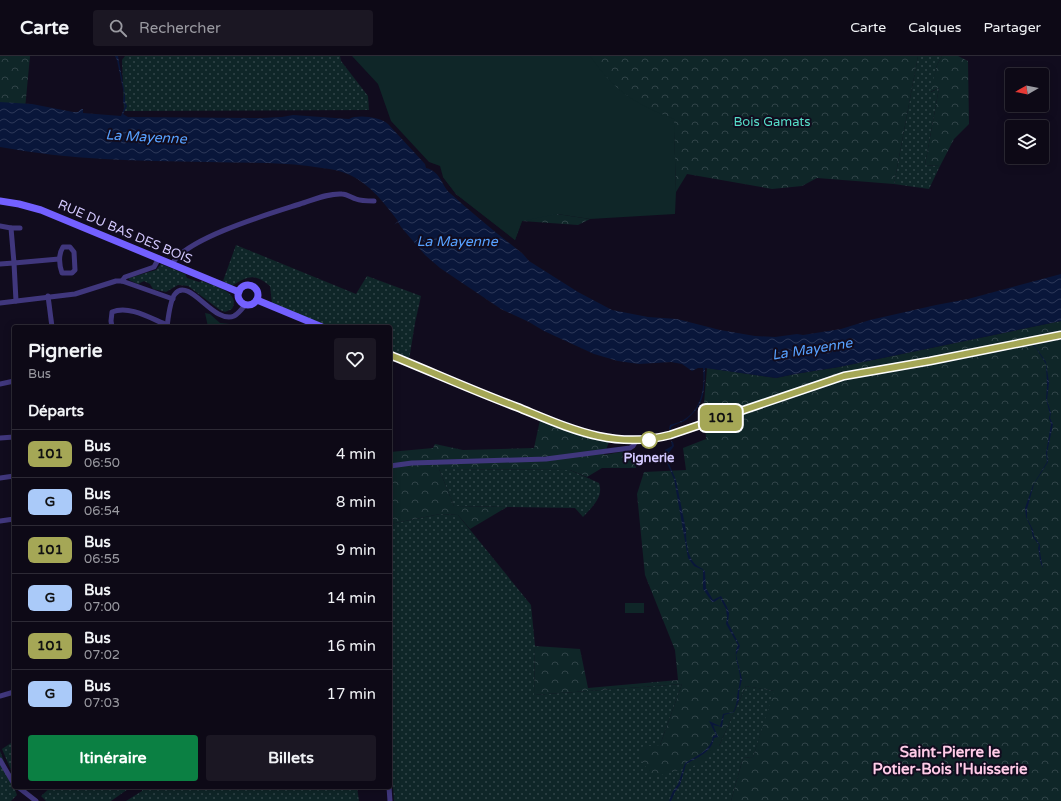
<!DOCTYPE html>
<html lang="fr">
<meta charset="utf-8">
<style>
:root{--surface:#0d0916;--page:#1b1723;--text:#f1f3f6;--muted:#9a9aa1;--line:#2d2a35;--accent:#0b8043}
body{margin:0;font-family:"Varela Round",sans-serif;background:var(--page);color:var(--text);height:100vh;display:flex;flex-direction:column;font-size:15px;white-space:nowrap}
*{box-sizing:border-box;margin:0}
p{font-size:13px;color:var(--muted)}
.icon{flex:none;width:22px;height:22px;fill:none;stroke:currentColor;stroke-width:2;stroke-linecap:round;stroke-linejoin:round}
.map{position:relative;flex:1;overflow:hidden}
.side{position:absolute;left:12px;top:269px;width:380px;height:464px;display:flex;flex-direction:column;background:var(--surface);border-radius:4px;box-shadow:0 2px 10px #0003,0 0 0 1px var(--line)}
.side>*{flex:none}
.badge{padding:0 8px;border-radius:6px;font-size:14px;line-height:26px}
.needle{width:26px;rotate:261deg}
.buttons{position:absolute;left:1005px;top:12px;display:grid;gap:8px}
.buttons a{display:grid;place-items:center;width:44px;height:44px;border-radius:4px;background:var(--surface);box-shadow:0 2px 10px #0003,0 0 0 1px var(--line);font-size:20px}
.map>.badge{position:absolute;translate:-50% -50%;box-shadow:0 0 0 2px #fff}
h2{padding:0 16px;font-size:15px;line-height:36px}
.round{display:grid;place-items:center;flex:none;width:42px;height:42px;border-radius:4px;background:var(--page)}
.summary{display:flex;align-items:center;justify-content:space-between;height:68px;padding:0 16px}
h1{font-size:19px;font-weight:700;line-height:30px}
.action{display:flex;gap:8px;margin-top:auto;padding:8px 16px}
.action a{flex:1;height:46px;border-radius:4px;background:var(--accent);color:#fff;font-size:16px;font-weight:700;line-height:46px;text-align:center}
.action a+a{background:var(--page);color:var(--text)}
ul{padding:0;list-style:none}
li{display:flex;align-items:center;gap:12px;height:48px;padding:0 16px;border-top:1px solid var(--line)}
li div{flex:1}
li b{display:block;font-size:15px}
li em{font-style:normal}
li .badge{min-width:44px;font-weight:700;text-align:center}
header{display:flex;align-items:center;gap:24px;box-sizing:border-box;height:56px;padding:0 20px;background:var(--surface);border-bottom:1px solid var(--line)}
header strong{font-size:19px}
nav{display:flex;gap:22px;margin-inline-start:auto;font-size:14px}
.search{width:280px;height:36px;background:var(--page);display:flex;align-items:center;gap:10px;box-sizing:border-box;padding:0 14px;border-radius:4px;color:var(--muted);font-size:15px}
.map>svg:first-child{display:block}
.grass{fill:url(#grass-dots)}
.forest{fill:url(#forest-crowns)}
.park{fill:#0f2628}
.water{fill:url(#water-waves)}
.lines{fill:none;stroke-linecap:round;stroke-linejoin:round}
.street{stroke:#40377d;stroke-width:5}
.secondary{stroke:#7360ff;stroke-width:7}
.line-casing{stroke:#fff;stroke-width:9}
.line{stroke:#a5a756;stroke-width:6}
.stop-dot{fill:#fff;stroke:#a5a756;stroke-width:2}
.labels{text-anchor:middle;dominant-baseline:central;stroke-width:4;stroke-linejoin:round;paint-order:stroke}
.park-label{font-size:13px;fill:#56dec9;stroke:#110c1e}
.street-label{font-size:13px;fill:#d4c9ff;stroke:#110c1e}
.stop-label{font-size:13px;font-weight:bold;fill:#d4c9ff;stroke:#110c1e}
.water-label{font-size:14px;font-style:italic;fill:#57a1ff;stroke:#110c1e}
.quarter-label{font-size:15px;font-weight:bold;fill:#ffcbe7;stroke:#110c1e}
</style>
<header>
<strong>Carte</strong>
<div class="search"><svg class="icon" aria-label="search" viewBox="0 0 24 24"><circle cx="10" cy="10" r="6"/><path d="M15 15l6 6"/></svg>Rechercher</div>
<nav><a>Carte</a><a>Calques</a><a>Partager</a></nav>
</header>
<div class="map">
<svg width="1061" height="745" viewBox="0 0 1061 745">
<defs>
<pattern id="grass-dots" width="8" height="8" patternUnits="userSpaceOnUse"><rect width="8" height="8" fill="#0f2628"/><path d="M2 2h.1M6 6h.1" fill="none" stroke="#314448" stroke-width="1.8" stroke-linecap="round"/></pattern>
<pattern id="forest-crowns" width="20" height="18" patternUnits="userSpaceOnUse"><rect width="20" height="18" fill="#0f2628"/><path d="M2 6a3 3 0 1 1 6 0M12 15a3 3 0 1 1 6 0" fill="none" stroke="#314448"/></pattern>
<pattern id="water-waves" width="16" height="10" patternUnits="userSpaceOnUse"><rect width="16" height="10" fill="#09163a"/><path d="M0 5q4-4 8 0t8 0" fill="none" stroke="#2c3758"/></pattern>
</defs>
<rect width="100%" height="100%" fill="#110c1e"/>
<g class="grass">
<path d="M125,0H340L341,5L368,40L369,54L124,55L122,4Z"/>
<path d="M918,0H942L937,9L931,36L939,32L925,109L940,110L929,133L894,128Z"/>
<path d="M236,189L356,238L367,220L421,240L415,267L409,304L390,296V271H329L272,247L270,230C255,217 248,220 232,230L223,225Z"/>
<path d="M161,208L185,218L187,222L199,226L202,225C213,230 242,236 232,253L225,256L220,254L188,230L178,229L166,236L153,233L150,228L144,225L138,228L129,224V222L156,214Z"/>
<path d="M439,413L570,414L599,427C604,441 592,451 583,461L575,452L454,450Z"/>
<path d="M440,458L458,459L531,549L535,590L534,639L682,628L660,689L719,690L746,630L775,635L753,701L743,702L731,745H394L390,688V468Z"/>
<path d="M14,685V721L2,693Z"/>
<path d="M0,695L17,739L11,745H0Z"/>
<path d="M51,731H131L111,745H46L41,740Z"/>
<path d="M142,731H357L359,745H126L142,735Z"/>
</g>
<g class="forest">
<path d="M0,0H30L25,53L0,50Z"/>
<path d="M500,0H918L894,128L817,122L802,130L772,133L687,118L676,136L674,75L557,158L590,163L578,169L522,165L515,184L456,138L443,121Z"/>
<path d="M942,0H958L968,5L969,68L954,83L940,110L925,109L939,32L930,36L937,9Z"/>
<path d="M1061,265V745H731L743,702L753,701L774,635L746,630L719,690L697,709L654,721L641,705L640,691L660,689L682,628L534,639L535,590L580,593L588,632L678,624L675,594L645,519L637,438L644,416L686,414L683,392L706,383L704,347L707,312L776,322L795,318L839,311Z"/>
<path d="M540,364L609,386L604,399L626,395L636,401V412H602L587,421L570,414L439,413L454,450L507,451L470,473L458,459L440,458L390,468V396L433,392L435,388L463,394L534,392Z"/>
</g>
<g class="park">
<path d="M352,0H590C597,9 604,19 612,27C629,44 651,54 674,63L676,136L675,158L590,163L557,158L522,165L515,184L456,138L443,121L440,110L429,106L391,65L378,28Z"/>
<path d="M205,257L210,258L220,267L230,268V271H208Z"/>
<rect x="625" y="547" width="19" height="10"/>
</g>
<g class="water">
<path d="M115,0H118L125,39V46L127,50L123,58L128,61L262,62L282,61L293,59L349,63C358,58 380,61 388,68L425,108L426,112C442,116 441,130 451,138C474,159 499,179 523,198L529,205L578,236L612,254L648,261L677,263L720,274L755,280L775,281L797,278L803,279L841,273L870,264L936,249L968,243L1061,218V265L839,311L795,318L776,322L705,312C704,334 706,347 687,363C683,367 676,367 671,371V374L669,373L670,369C675,367 681,366 685,363C702,352 705,331 703,312H698L692,315L682,308L671,306L639,308L618,305L594,298L544,275L529,266L501,253L440,212L425,199L401,171L398,166L394,169L398,165C384,147 371,129 350,119C337,113 322,112 308,110C275,106 242,107 208,106C139,105 69,104 0,91V46L32,48L73,56H78L81,53H83V57L121,60L125,50L123,46L124,38L117,4Z"/>
<path d="M1033,287L1046,306L1049,327L1047,344L1051,357L1050,362L1053,368L1047,397L1048,406L1034,428L1027,453V462L1033,474L1034,480L1040,489C1039,494 1042,507 1043,512C1039,506 1040,499 1038,492L1039,489L1033,481L1031,472L1026,461L1025,452L1033,429L1047,406L1046,397L1051,368L1049,362L1050,358L1046,343L1047,330L1046,308L1036,292L1032,288L1013,292Z"/>
<path d="M671,385L673,386L674,390L668,398L667,403L676,424L686,474C686,485 687,500 695,508C698,511 702,512 705,515L706,532L713,544L721,540L727,551L729,557L728,567L740,590L736,599L742,623L739,636V644L734,656L724,659L722,671L713,669L718,681L714,682C712,696 698,701 686,708L680,729L675,736L671,745H669L673,735L678,728L685,707C697,700 711,694 713,680L716,679L709,665L720,670L723,658L733,656C738,647 736,644 738,635C739,631 740,626 740,622C740,610 732,601 738,589L726,568L727,561L726,553L720,542L714,546H712L703,533V514L694,510L688,502L674,423L667,407L665,394L672,390Z"/>
</g>
<g class="lines">
<g class="street">
<path d="M0,170L11,172L14,207L59,203"/>
<path d="M11,172H20"/>
<path d="M63,191H70L74,196L75,214L72,217H62C59,208 58,199 63,191Z"/>
<path d="M0,208L14,207L16,245"/>
<path d="M172,208C186,182 272,157 300,148C313,144 328,137 342,138C346,138 351,141 356,143C361,145 368,145 374,145"/>
<path d="M122,225L125,221L154,211L159,202"/>
<path d="M48,240L52,271"/>
<path d="M0,247L75,238L116,225H122L173,243"/>
<path d="M112,271L111,265L112,256C129,249 150,262 167,269"/>
<path d="M167,271C168,263 170,244 175,238C189,220 214,269 234,260C238,258 242,253 245,249"/>
<path d="M0,328L14,325"/>
<path d="M0,382L14,381"/>
<path d="M390,410L412,407L546,403L630,392L633,390L636,385"/>
<path d="M0,422L14,420"/>
<path d="M0,465L14,463"/>
<path d="M0,640L14,636"/>
<path d="M0,704L14,728"/>
<path d="M18,731L36,745"/>
<path d="M389,731L390,745"/>
</g>
<g class="secondary">
<path d="M0,145L19,148L41,154L239,236"/>
<circle cx="248" cy="239" r="10"/>
<path d="M257,244L322,271"/>
<path d="M390,299C432,316 474,335 517,351C569,372 613,393 670,379L844,320L930,305L1061,279"/>
</g>
</g>
<g class="lines">
<g class="line-casing">
<path id="line" d="M390,299C432,316 474,335 517,351C569,372 613,394 670,379L844,320L930,305L1061,279"/>
</g>
<use href="#line" class="line"/>
</g>
<circle class="stop-dot" cx="649" cy="384" r="8"/>
<g class="labels">
<g class="park-label">
<text x="772" y="66">Bois Gamats</text>
</g>
<g class="street-label">
<text transform="translate(125 176) rotate(23)">RUE DU BAS DES BOIS</text>
</g>
<g class="stop-label">
<text x="649" y="402">Pignerie</text>
</g>
<g class="water-label">
<text transform="translate(146 81) rotate(3)">La Mayenne</text>
<text x="457" y="185">La Mayenne</text>
<text transform="translate(812 293) rotate(-9)">La Mayenne</text>
</g>
<g class="quarter-label">
<text x="950" y="696">Saint-Pierre le<tspan x="950" dy="17">Potier-Bois l'Huisserie</tspan></text>
</g>
</g>
</svg>
<div class="buttons">
<a><svg class="needle" viewBox="-14 -14 28 28"><path d="M0-13l5 13h-10z" fill="#e53935"/><path d="M0 13l5-13h-10z" fill="#9a9aa1"/></svg></a>
<a><svg class="icon" aria-label="layers" viewBox="0 0 24 24"><path d="M12 4l9 5-9 5-9-5zM3 14l9 5 9-5"/></svg></a>
</div>
<b class="badge" style="left:721px;top:362px;background:#a5a756;color:#111">101</b>
<section class="side">
<div class="summary"><div><h1>Pignerie</h1><p>Bus</p></div><a class="round"><svg class="icon" aria-label="heart" viewBox="0 0 24 24"><path d="M12 20l-8-8c-3-5 5-10 8-4 3-6 11-1 8 4z"/></svg></a></div>
<h2>Départs</h2>
<ul>
<li><span class="badge" style="background:#a5a756;color:#111">101</span><div><b>Bus</b><p>06:50</p></div><em>4 min</em></li>
<li><span class="badge" style="background:#aacaf9;color:#111">G</span><div><b>Bus</b><p>06:54</p></div><em>8 min</em></li>
<li><span class="badge" style="background:#a5a756;color:#111">101</span><div><b>Bus</b><p>06:55</p></div><em>9 min</em></li>
<li><span class="badge" style="background:#aacaf9;color:#111">G</span><div><b>Bus</b><p>07:00</p></div><em>14 min</em></li>
<li><span class="badge" style="background:#a5a756;color:#111">101</span><div><b>Bus</b><p>07:02</p></div><em>16 min</em></li>
<li><span class="badge" style="background:#aacaf9;color:#111">G</span><div><b>Bus</b><p>07:03</p></div><em>17 min</em></li>
</ul>
<div class="action"><a>Itinéraire</a><a>Billets</a></div>
</section>
</div>
